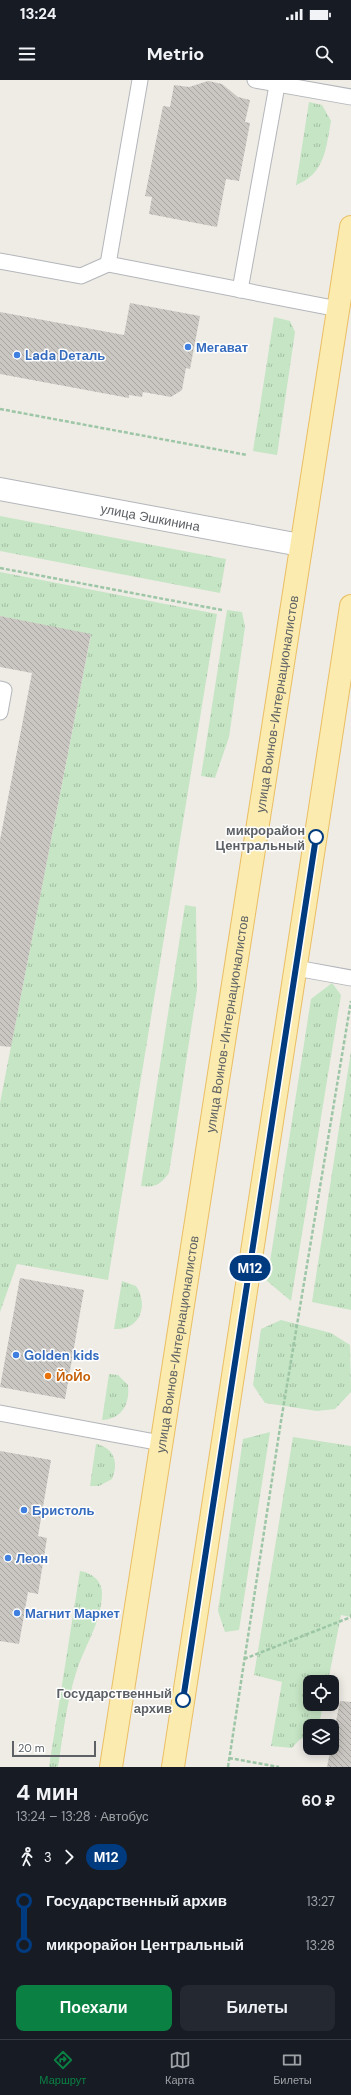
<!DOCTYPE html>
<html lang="ru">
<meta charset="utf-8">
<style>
:root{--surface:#171b24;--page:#242831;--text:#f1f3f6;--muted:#9ea1a6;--line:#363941;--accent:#0b8043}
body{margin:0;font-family:"DM Sans",sans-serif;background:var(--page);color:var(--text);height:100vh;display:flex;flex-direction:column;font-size:15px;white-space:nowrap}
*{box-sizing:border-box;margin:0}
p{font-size:13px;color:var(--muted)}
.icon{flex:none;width:22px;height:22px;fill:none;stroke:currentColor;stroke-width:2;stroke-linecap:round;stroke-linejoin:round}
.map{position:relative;height:1687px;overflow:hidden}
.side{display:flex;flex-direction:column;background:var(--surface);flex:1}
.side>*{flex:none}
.badge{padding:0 8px;border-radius:13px;font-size:14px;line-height:26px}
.buttons{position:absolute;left:303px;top:1595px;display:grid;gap:8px}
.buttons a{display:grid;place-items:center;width:36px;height:36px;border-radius:8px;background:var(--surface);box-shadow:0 2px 10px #0003;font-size:20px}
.scale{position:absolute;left:12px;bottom:10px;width:84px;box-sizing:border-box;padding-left:4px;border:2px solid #5d6165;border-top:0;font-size:11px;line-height:14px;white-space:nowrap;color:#5d6165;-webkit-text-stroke:3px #fff;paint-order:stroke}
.map>.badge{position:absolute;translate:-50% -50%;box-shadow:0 0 0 2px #fff}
.legs{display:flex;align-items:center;gap:6px;height:44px;padding:0 16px;font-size:13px}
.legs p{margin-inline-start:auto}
.overview{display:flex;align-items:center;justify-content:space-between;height:68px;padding:0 16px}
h1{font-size:22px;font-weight:700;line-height:30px}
.primary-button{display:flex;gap:8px;margin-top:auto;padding:8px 16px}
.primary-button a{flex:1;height:46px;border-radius:8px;background:var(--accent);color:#fff;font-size:16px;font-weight:700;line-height:46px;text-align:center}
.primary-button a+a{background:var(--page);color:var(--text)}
ul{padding:0 16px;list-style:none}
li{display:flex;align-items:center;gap:14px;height:44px;font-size:15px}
li i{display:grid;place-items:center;width:6px;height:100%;margin:0 5px;background:currentColor}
li i::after{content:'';width:10px;height:10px;margin:-5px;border:3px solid;border-radius:50%;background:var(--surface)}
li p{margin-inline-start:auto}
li:first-child i{background:linear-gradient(#0000 50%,currentColor 0)}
li:last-child i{background:linear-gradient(currentColor 50%,#0000 0)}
.status{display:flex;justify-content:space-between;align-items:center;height:28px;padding:0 20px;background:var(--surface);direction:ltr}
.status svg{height:11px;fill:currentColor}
header{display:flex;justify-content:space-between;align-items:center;height:52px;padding:0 16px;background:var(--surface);font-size:18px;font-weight:700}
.menu{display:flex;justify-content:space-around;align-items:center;height:56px;border-top:1px solid var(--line);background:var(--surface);font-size:11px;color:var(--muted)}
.menu a{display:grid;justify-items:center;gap:2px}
.menu .active{color:var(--accent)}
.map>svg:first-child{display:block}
.grass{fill:url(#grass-tufts)}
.building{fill:url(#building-back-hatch)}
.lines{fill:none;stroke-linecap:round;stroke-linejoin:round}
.service-casing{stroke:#b3b6ba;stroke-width:17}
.minor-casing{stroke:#b3b6ba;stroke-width:24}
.primary-casing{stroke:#eabe63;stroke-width:24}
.path{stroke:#9dc6a6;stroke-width:2.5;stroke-dasharray:4 2;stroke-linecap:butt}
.service{stroke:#fff;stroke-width:15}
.minor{stroke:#fff;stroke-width:22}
.primary{stroke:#fbebaf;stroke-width:22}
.line-1-casing{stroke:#fff;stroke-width:9}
.line-1{stroke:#003b80;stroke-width:6}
.shop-dot{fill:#3f7fe0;stroke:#fff;stroke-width:1.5}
.stop-1-dot{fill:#fff;stroke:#003b80;stroke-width:2}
.food-dot{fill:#e8710a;stroke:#fff;stroke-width:1.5}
.labels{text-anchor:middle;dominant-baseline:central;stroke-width:3;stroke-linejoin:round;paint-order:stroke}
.shop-label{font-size:13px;font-weight:bold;fill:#366cbe;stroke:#fff;text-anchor:start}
.street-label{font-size:13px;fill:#5d6165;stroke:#fff}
.stop-label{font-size:13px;font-weight:bold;fill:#5d6165;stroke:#fff;text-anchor:end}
.food-label{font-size:13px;font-weight:bold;fill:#c56008;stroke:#fff;text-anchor:start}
</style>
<div class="status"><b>13:24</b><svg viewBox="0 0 49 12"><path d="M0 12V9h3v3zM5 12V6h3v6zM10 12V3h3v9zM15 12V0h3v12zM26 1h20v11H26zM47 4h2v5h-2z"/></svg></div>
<header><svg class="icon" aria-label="menu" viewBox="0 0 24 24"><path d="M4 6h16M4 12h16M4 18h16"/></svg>Metrio<svg class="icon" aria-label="search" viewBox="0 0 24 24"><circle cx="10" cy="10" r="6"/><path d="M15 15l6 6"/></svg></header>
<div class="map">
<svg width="351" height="1687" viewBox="0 0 351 1687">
<defs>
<pattern id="grass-tufts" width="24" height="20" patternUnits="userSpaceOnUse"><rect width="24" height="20" fill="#c5e5c4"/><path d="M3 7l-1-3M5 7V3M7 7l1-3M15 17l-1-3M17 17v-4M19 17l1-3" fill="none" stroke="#a3bda3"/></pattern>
<pattern id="building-back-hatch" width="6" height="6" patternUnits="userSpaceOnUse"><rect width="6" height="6" fill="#cac7c2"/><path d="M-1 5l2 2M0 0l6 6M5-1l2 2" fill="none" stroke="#a7a5a1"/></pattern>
</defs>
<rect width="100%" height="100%" fill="#efece6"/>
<g class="grass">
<path d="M309,22L322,25L331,41C326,68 325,94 296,105Z"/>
<path d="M274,237L290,241L295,252L277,375L253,371Z"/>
<path d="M0,436L226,479L220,513L0,471Z"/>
<path d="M0,492L217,534L108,1200L17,1184L0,1232V1023L91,555L0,536Z"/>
<path d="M227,530L242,532L245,547L229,657L215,698L201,696Z"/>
<path d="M185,825L196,827L197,910L169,1093C161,1104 155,1108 141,1106Z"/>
<path d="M332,903L341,915L291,1221L267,1201L311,919Z"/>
<path d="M351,971V1230L312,1222Z"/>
<path d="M122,1201L136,1206C149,1225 140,1251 114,1249Z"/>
<path d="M281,1240L331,1253L350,1265L351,1312L335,1329L317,1331L265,1323L253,1305L261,1249Z"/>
<path d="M109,1294L118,1295L128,1305C130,1324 122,1339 102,1340Z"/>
<path d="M270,1352L239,1550L225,1552L218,1531L243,1359Z"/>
<path d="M293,1357L351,1366V1537L341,1535L328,1602H310V1624H323L319,1646H310V1655L299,1660L292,1668L271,1666L282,1602L254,1595Z"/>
<path d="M96,1364C114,1368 119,1382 112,1399L99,1406H90Z"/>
<path d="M80,1491C92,1493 103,1501 102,1515C101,1543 84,1567 76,1593C66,1624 63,1656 58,1687H49Z"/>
</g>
<g class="building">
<path d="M208,1L222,4L238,17L250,20L245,42L250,43L239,101L226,99L217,147L149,134L152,117L145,116L163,26L170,27L174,5L189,7Z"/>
<path d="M130,223L200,236L190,289L186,288L182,310L171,317L143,312L142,317L129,315V318L0,294V232L124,255Z"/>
<path d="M0,536L91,554L11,967L0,966V760L32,593L0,587Z"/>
<path d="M20,1198L84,1210L65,1319L0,1307Z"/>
<path d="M0,1371L51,1380L38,1456L47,1458L38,1514L28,1512L19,1564L0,1561Z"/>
<path d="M340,1621L351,1622V1687H327Z"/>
</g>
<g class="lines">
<g class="service-casing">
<g id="service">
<path d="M140,0L108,184L338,229"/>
<path d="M255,0L351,17"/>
<path d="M0,181L81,196L108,184"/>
<path d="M240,210L278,0"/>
<path d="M0,609L4,610L0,632"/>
<path d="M296,888L351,898"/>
<path d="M0,1333L161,1363"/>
</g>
</g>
<g class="minor-casing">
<g id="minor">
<path id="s1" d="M0,409L300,465"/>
</g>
</g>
<g class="primary-casing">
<g id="primary">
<path id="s2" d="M111,1687L351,147"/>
<path d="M173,1687L351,526"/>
</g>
</g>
<g class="path">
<path d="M0,329L247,375"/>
<path d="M0,488L222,530"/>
<path d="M244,1579L351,1537"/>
<path d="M229,1678L279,1687"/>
<path d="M228,1687L281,1341L351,921"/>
</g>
<use href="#service" class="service"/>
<use href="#minor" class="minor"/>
<use href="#primary" class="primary"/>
</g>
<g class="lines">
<g class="line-1-casing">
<path id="line-1" d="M183,1620L316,757"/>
</g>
<use href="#line-1" class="line-1"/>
</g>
<g class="shop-dot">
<circle cx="188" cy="267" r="4"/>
<circle cx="17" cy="275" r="4"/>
<circle cx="16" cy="1275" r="4"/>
<circle cx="24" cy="1430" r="4"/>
<circle cx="8" cy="1478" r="4"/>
<circle cx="17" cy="1533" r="4"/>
</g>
<g class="stop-1-dot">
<circle cx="316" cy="757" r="7"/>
<circle cx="183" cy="1620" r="7"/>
</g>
<circle class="food-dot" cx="48" cy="1296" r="4"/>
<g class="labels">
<g class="shop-label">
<text x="196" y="267">Мегават</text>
<text x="25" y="275">Lada Dеталь</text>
<text x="24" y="1275">Golden kids</text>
<text x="32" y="1430">Бристоль</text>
<text x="16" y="1478">Леон</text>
<text x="25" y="1533">Магнит Маркет</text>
</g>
<g class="street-label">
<text stroke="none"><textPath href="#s1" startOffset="153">улица Эшкинина</textPath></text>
<text stroke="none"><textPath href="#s2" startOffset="1076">улица Воинов-Интернационалистов</textPath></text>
<text stroke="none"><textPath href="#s2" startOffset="752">улица Воинов-Интернационалистов</textPath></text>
<text stroke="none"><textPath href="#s2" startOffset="428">улица Воинов-Интернационалистов</textPath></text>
</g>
<g class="stop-label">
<text x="305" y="750">микрорайон<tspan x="305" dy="15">Центральный</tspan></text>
<text x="172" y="1613">Государственный<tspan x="172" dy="15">архив</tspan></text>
</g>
<g class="food-label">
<text x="56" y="1296">ЙоЙо</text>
</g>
</g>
</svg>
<div class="buttons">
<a><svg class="icon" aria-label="locate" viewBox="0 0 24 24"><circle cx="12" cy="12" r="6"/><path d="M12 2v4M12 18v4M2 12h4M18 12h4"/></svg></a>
<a><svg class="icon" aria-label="layers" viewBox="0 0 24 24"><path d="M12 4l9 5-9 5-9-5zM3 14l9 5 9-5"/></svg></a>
</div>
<div class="scale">20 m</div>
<b class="badge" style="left:250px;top:1188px;background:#003b80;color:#fff">М12</b>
</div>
<section class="side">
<div class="overview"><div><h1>4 мин</h1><p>13:24 – 13:28 · Автобус</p></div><b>60 ₽</b></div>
<div class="legs"><svg class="icon" aria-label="walk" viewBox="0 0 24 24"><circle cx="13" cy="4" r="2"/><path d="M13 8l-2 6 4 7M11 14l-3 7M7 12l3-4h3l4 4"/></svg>3<svg class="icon" aria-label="forward" viewBox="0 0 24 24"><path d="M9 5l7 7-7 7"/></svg><b class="badge" style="background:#003b80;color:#fff">М12</b></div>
<ul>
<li><i style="color:#003b80"></i><b>Государственный архив</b><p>13:27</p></li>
<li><i style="color:#003b80"></i><b>микрорайон Центральный</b><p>13:28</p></li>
</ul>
<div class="primary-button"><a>Поехали</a><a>Билеты</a></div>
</section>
<nav class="menu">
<a class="active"><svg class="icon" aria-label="directions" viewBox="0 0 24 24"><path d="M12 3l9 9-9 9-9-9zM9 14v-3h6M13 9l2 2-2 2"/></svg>Маршрут</a>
<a><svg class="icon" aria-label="map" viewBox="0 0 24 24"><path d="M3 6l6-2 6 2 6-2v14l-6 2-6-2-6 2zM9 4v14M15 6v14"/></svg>Карта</a>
<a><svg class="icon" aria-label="tickets" viewBox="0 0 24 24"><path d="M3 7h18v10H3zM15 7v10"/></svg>Билеты</a>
</nav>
